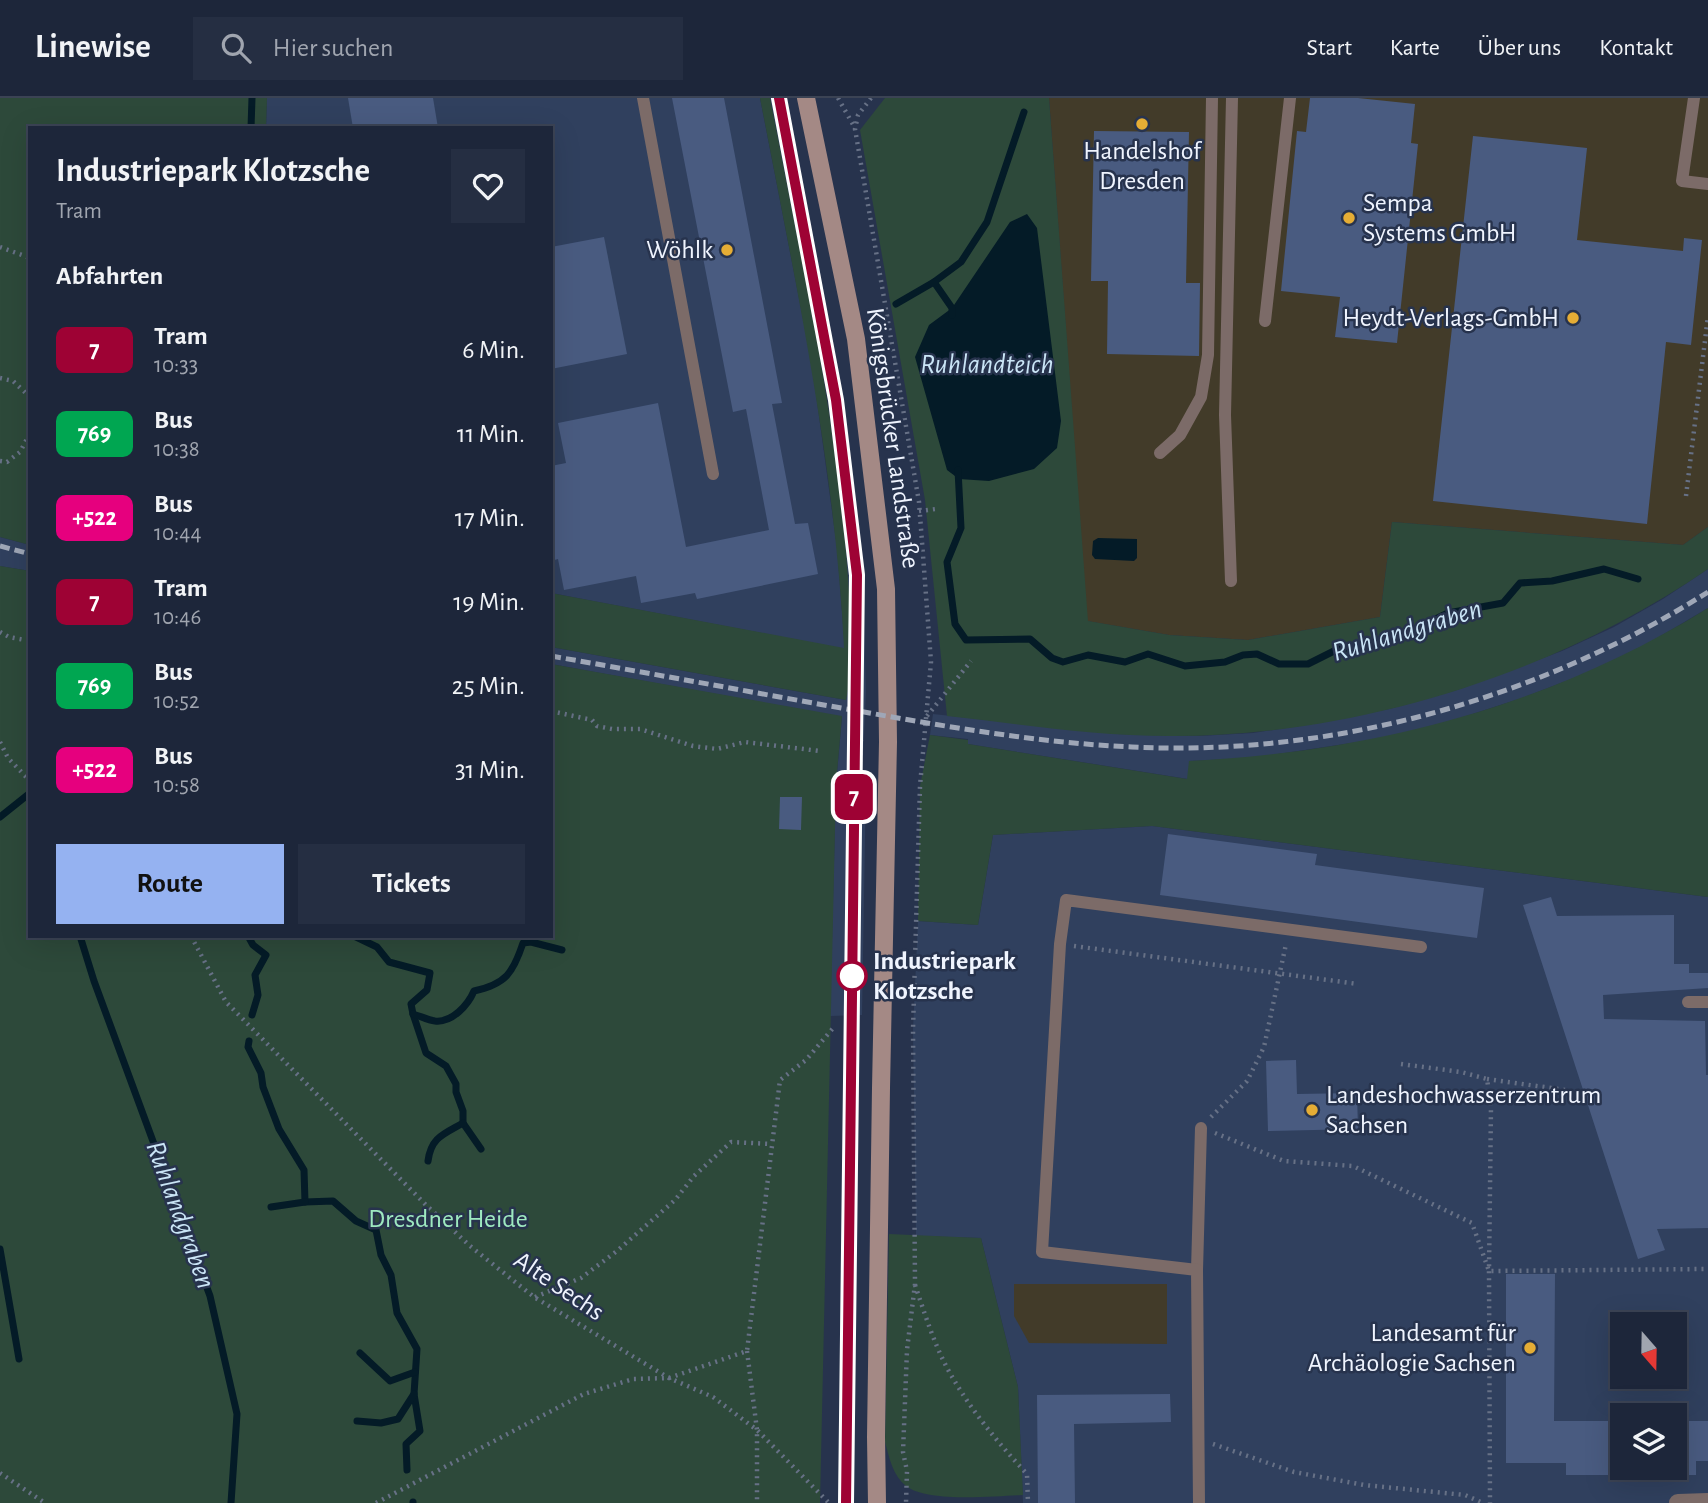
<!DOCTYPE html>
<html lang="de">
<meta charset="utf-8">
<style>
:root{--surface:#1d263a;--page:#252e42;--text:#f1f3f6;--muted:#a0a5af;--line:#3b4354;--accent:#95b2f1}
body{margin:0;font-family:"Alegreya Sans",sans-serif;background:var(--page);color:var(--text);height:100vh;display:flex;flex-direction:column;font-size:26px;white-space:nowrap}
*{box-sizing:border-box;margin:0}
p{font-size:23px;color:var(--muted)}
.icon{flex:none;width:38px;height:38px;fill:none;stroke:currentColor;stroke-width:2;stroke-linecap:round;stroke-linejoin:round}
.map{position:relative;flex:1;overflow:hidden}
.panel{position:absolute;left:28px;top:28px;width:525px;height:812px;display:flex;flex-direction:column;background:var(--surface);border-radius:0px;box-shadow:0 7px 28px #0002,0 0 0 2px var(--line)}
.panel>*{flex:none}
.badge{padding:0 14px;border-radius:10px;font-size:24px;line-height:46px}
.needle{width:46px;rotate:160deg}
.controls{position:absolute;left:1610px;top:1214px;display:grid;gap:14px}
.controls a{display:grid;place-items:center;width:77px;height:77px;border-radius:0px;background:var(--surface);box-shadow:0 7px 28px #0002,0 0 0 2px var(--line);font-size:35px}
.map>.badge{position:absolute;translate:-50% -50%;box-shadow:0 0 0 4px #fff}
h2{padding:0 28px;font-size:26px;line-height:63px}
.round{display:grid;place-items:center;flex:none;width:74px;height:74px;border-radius:0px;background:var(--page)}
.overview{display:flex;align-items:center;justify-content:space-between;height:119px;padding:0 28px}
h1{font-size:33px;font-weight:600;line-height:52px}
.cta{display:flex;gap:14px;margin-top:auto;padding:14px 28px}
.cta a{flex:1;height:80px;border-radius:0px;background:var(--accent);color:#111;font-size:28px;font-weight:600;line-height:80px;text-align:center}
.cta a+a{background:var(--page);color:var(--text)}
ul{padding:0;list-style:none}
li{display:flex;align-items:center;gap:21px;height:84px;padding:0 28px}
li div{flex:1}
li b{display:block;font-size:26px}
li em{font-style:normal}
li .badge{min-width:77px;font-weight:700;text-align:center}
header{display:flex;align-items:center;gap:42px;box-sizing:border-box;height:98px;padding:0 35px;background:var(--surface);border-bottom:2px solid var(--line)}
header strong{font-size:33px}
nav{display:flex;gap:38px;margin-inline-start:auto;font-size:24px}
.search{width:490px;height:63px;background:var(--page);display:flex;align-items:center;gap:18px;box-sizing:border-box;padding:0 24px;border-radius:0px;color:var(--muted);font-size:26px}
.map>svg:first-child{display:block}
.built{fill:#30405e;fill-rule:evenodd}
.industrial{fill:#423b29}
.green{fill:#2d493a}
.water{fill:#041b27}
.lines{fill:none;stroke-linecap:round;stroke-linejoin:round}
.stream{stroke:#041b27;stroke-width:7}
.building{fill:#495b80}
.path{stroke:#677186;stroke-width:4.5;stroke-dasharray:2 5;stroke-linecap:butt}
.service{stroke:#7c6b68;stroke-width:12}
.minor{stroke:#7c6b68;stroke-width:18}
.secondary{stroke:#a48985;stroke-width:18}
.tram{stroke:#9fa7b7;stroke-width:2}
.rail{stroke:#9fa7b7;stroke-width:5;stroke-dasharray:10 5;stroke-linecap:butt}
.line-casing{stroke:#fff;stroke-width:16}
.line{stroke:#9e0234;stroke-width:10}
.poi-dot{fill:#e5ad35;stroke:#27334d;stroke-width:2.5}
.stop-dot{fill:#fff;stroke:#9e0234;stroke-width:3.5}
.labels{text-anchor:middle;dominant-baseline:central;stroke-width:5;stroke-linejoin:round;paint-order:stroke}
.poi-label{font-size:26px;fill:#eff4fe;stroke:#27334d;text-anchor:end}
.street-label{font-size:26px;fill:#eff4fe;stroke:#27334d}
.stop-label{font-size:26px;font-weight:bold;fill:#eff4fe;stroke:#27334d;text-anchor:start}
.park-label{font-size:26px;fill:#9ee9c0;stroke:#27334d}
.water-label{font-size:28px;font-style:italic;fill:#cae5f6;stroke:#27334d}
</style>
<header>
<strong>Linewise</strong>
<div class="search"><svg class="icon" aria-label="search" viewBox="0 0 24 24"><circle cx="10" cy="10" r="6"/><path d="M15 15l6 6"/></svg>Hier suchen</div>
<nav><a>Start</a><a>Karte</a><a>Über uns</a><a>Kontakt</a></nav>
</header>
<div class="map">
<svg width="1708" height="1405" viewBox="0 0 1708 1405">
<rect width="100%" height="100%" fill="#27334d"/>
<g class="built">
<path d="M267,0H760L812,267L837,450L845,551L551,495V30H266Z"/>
<path d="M770,0H784L798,64L843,302L858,423L863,483L866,594L862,680L866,681L862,917L830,918L836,686L842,619L551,566V549L846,602L850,550L848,482L837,363L828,301Z"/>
<path d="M0,439L30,447V473L0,468Z"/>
<path d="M1708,471V510L1649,545L1592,573L1522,600L1454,622L1391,639L1252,660L1190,663L1188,681L968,646V641L930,637L933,616L1118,636L1199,638L1253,635L1318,625L1389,611L1457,592L1562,553L1614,529L1663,501Z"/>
<path d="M1152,728L1708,799V1405H1023L1018,1289L981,1140L916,1138L913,932L918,823L978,827L993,737ZM1622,1227H1675V1279H1622ZM1622,1318H1675V1370H1622Z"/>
</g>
<g class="industrial">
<path d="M1049,0H1708V429L1683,447L1392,424L1380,519L1248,542L1169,537L1087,523Z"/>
<path d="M1014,1186H1167V1246L1029,1245L1014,1218Z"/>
</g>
<g class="green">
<path d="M0,0H267L266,30H30V447L0,439Z"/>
<path d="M760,0H770C799,151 833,301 846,454C849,497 856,561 846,602L551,549V495L844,550C835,365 795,182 760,0Z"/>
<path d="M885,0H1049L1088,523L1169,537L1248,542L1380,519L1392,424L1683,447L1708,429V471C1555,576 1354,639 1169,638C1094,638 1020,626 947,618L925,402L860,32Z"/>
<path d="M0,468L30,473V838H551V566L842,618L836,686L820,1405H0Z"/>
<path d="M1708,510V799L1152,728L993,737L978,827L918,823L920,688L930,637L968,642V646L1187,681L1189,663C1374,654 1550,608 1708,510Z"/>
<path d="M889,1136L981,1140L1018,1289L1023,1397C994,1398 928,1405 906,1388C893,1378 889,1359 885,1344Z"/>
</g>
<g class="water">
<path d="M1027,116L1037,130L1061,323L1057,350L1034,371L989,383L959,381L947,372L915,259L929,227L952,210L1010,124Z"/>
<path d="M1098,440L1137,441V460L1134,463L1095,461L1092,457L1093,443Z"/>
</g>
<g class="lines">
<g class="stream">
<path d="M251,30L252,0"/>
<path d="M934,184L961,164L987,124L1024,14"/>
<path d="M896,206L934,184L952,210V217"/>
<path d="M958,372L961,430L947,464L955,526L966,542L1030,541L1052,560L1063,564L1088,557L1125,564L1148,556L1185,568L1225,564L1243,557L1257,556L1279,566H1308L1338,551L1387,545L1448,515L1503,505L1520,485L1552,483L1604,471L1638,481"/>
<path d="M0,719L30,695"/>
<path d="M80,838L94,883L210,1198L237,1316L231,1405"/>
<path d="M248,838L253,847L266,857L255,877L258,897L252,917"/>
<path d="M354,838L377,849L389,864L430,875L427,892L411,906L413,916L426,955L446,968L456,986V994L463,1013V1025L481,1051"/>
<path d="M413,916C420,918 428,922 435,923C452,925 468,907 474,893C506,886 513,875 523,845L531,844L562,852"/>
<path d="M249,943L248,949L261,975L263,989L279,1031L304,1072L305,1104L333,1103L356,1123L376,1132L381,1157L391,1177L397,1215L417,1251L414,1296L420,1333L406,1346L407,1372"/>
<path d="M428,1063C431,1039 444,1036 463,1025"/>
<path d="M271,1109L305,1104"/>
<path d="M0,1151L19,1261"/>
<path d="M360,1255L390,1283L415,1274"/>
<path d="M357,1323L381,1325L398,1321L414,1296"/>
<path d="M413,1405V1404"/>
</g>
</g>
<g class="building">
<path d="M348,0H433L438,30H353Z"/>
<path d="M672,0H724L782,305L772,306L795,426L808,425L818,476L697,501L695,495L641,505L636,478L564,492L558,461L551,463V368L566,365L558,325L658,305L686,449L769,432L746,311L733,314Z"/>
<path d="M1310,0H1358L1415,6L1411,45L1418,46L1397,245L1335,239L1340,199L1281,193L1297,33L1306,34Z"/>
<path d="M1094,33L1189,34L1186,185H1200L1199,258L1107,256L1108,183H1091Z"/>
<path d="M1473,38L1587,50L1577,142L1683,153L1684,140L1702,142L1691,247L1666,244L1647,426L1433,403Z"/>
<path d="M604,139L627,256L551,271V149Z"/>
<path d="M780,699H802L801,732L779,731Z"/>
<path d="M1168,736L1317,756L1315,767L1484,790L1477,840L1160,797Z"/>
<path d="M1551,799L1557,818L1674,817V866H1689V875H1708V890L1603,897L1604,921L1705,923L1706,977H1708V1130L1657,1131L1665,1152L1638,1161L1523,807Z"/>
<path d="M1296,962L1297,996L1357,995L1358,1031L1268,1033L1266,963Z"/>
<path d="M1506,1176H1555L1554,1323H1622V1377H1566V1365H1506Z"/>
<path d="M1170,1296L1171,1324L1074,1326L1075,1405H1038L1037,1297Z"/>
<path d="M1675,1323H1708V1363H1696V1377H1675Z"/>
</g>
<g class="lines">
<g class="path">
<path d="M838,0L855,30"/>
<path d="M871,0L858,17L855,31L919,404L931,564L920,688L913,932L915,1186L907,1252L903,1354L907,1373L906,1405"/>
<path d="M0,149L30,160"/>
<path d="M0,280L13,283L30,299"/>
<path d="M0,363L7,364L20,354L30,335"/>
<path d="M1686,398L1708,218"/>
<path d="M919,413L936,411"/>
<path d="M0,534L9,539L30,543"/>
<path d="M551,613L592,622L597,628L612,631H640L693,648L717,651L745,644L820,653"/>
<path d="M927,618L971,563"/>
<path d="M0,644L8,660L30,683"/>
<path d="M859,685L861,642"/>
<path d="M191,838L226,904L426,1107L470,1148L534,1199L669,1280L713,1299L757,1332L829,1405"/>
<path d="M1074,848L1358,886"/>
<path d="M1401,966L1461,974L1487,981L1491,1008L1489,1173L1490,1405"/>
<path d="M1487,981L1565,992"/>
<path d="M1211,1019L1247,983L1264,949L1286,846"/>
<path d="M1215,1035L1284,1063L1353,1068L1472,1125L1489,1173L1708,1171"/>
<path d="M915,1187C926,1219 936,1253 954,1282C974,1316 1000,1347 1027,1376L1028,1405"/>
<path d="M535,1199L581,1180L617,1153L675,1102L694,1078L731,1044L772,1046"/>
<path d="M747,1253L757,1332V1405"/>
<path d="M1213,1346L1294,1374L1364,1387L1465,1397L1483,1405"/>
<path d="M0,1375L45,1405"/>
<path d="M376,1405L584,1296L633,1281L669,1280L747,1253L780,982L806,962L834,929"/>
</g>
<g class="service">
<path d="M643,0L713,376"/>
<path d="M1694,0L1682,83L1708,86"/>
<path d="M1265,223L1290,0"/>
<path d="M1160,355L1180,337L1201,299L1208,257L1212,0"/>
<path d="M1231,483L1225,317L1232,0"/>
<path d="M1688,904H1708"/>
<path d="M1197,1172L1201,1030"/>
<path d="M1199,1405L1197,1172L1042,1154L1060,846L1066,802L1421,849"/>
</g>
<path class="minor" d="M1678,1405L1708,1404"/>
<path class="secondary" d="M806,0L856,241L886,491L888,644L881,990L876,1339L877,1405"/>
<path class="tram" d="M779,0L836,302L857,477L846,1405"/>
<g class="rail">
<path d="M0,448L30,456"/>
<path d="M551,558C654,576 756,595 858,613C949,629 1040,645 1132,649C1332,659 1539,601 1708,494"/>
</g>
</g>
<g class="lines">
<g class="line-casing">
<path id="line" d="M779,0L836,302L857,477L846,1405"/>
</g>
<use href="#line" class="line"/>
</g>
<g class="poi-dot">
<circle cx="1142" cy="26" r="7"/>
<circle cx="1349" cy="120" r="7"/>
<circle cx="727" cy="152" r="7"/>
<circle cx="1573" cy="220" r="7"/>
<circle cx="1312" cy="1012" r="7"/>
<circle cx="1530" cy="1250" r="7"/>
</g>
<circle class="stop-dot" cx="852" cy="878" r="14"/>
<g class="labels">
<g class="poi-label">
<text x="1142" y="53" text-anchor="middle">Handelshof<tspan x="1142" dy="30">Dresden</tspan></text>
<text x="1363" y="105" text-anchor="start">Sempa<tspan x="1363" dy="30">Systems GmbH</tspan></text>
<text x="713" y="152">Wöhlk</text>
<text x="1559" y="220">Heydt-Verlags-GmbH</text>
<text x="1326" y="997" text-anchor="start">Landeshochwasserzentrum<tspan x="1326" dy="30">Sachsen</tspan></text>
<text x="1516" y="1235">Landesamt für<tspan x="1516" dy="30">Archäologie Sachsen</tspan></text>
</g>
<g class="street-label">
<text transform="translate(893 340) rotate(82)">Königsbrücker Landstraße</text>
<text transform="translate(559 1188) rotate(34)">Alte Sechs</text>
</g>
<g class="stop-label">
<text x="873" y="863">Industriepark<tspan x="873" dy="30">Klotzsche</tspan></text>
</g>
<g class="park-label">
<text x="448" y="1121">Dresdner Heide</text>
</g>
<g class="water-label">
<text x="987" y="267">Ruhlandteich</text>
<text transform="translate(1407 533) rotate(-17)">Ruhlandgraben</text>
<text transform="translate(180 1117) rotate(70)">Ruhlandgraben</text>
</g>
</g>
</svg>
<div class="controls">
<a><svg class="needle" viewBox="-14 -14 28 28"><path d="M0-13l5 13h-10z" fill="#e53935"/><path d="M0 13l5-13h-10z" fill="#a0a5af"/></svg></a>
<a><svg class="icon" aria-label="layers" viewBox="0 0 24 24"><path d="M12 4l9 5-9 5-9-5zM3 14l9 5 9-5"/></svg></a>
</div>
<b class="badge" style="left:854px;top:699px;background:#9e0234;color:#fff">7</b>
<section class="panel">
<div class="overview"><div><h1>Industriepark Klotzsche</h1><p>Tram</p></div><a class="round"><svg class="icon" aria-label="heart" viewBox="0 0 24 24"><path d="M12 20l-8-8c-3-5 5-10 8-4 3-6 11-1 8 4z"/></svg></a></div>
<h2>Abfahrten</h2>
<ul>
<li><span class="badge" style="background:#9e0234;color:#fff">7</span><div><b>Tram</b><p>10:33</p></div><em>6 Min.</em></li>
<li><span class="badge" style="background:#00a651;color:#fff">769</span><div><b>Bus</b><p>10:38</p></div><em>11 Min.</em></li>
<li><span class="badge" style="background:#e6007e;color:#fff">+522</span><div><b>Bus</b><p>10:44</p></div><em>17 Min.</em></li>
<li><span class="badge" style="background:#9e0234;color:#fff">7</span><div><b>Tram</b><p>10:46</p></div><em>19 Min.</em></li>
<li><span class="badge" style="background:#00a651;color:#fff">769</span><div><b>Bus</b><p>10:52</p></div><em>25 Min.</em></li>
<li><span class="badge" style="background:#e6007e;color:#fff">+522</span><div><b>Bus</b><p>10:58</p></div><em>31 Min.</em></li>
</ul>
<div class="cta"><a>Route</a><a>Tickets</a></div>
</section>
</div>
